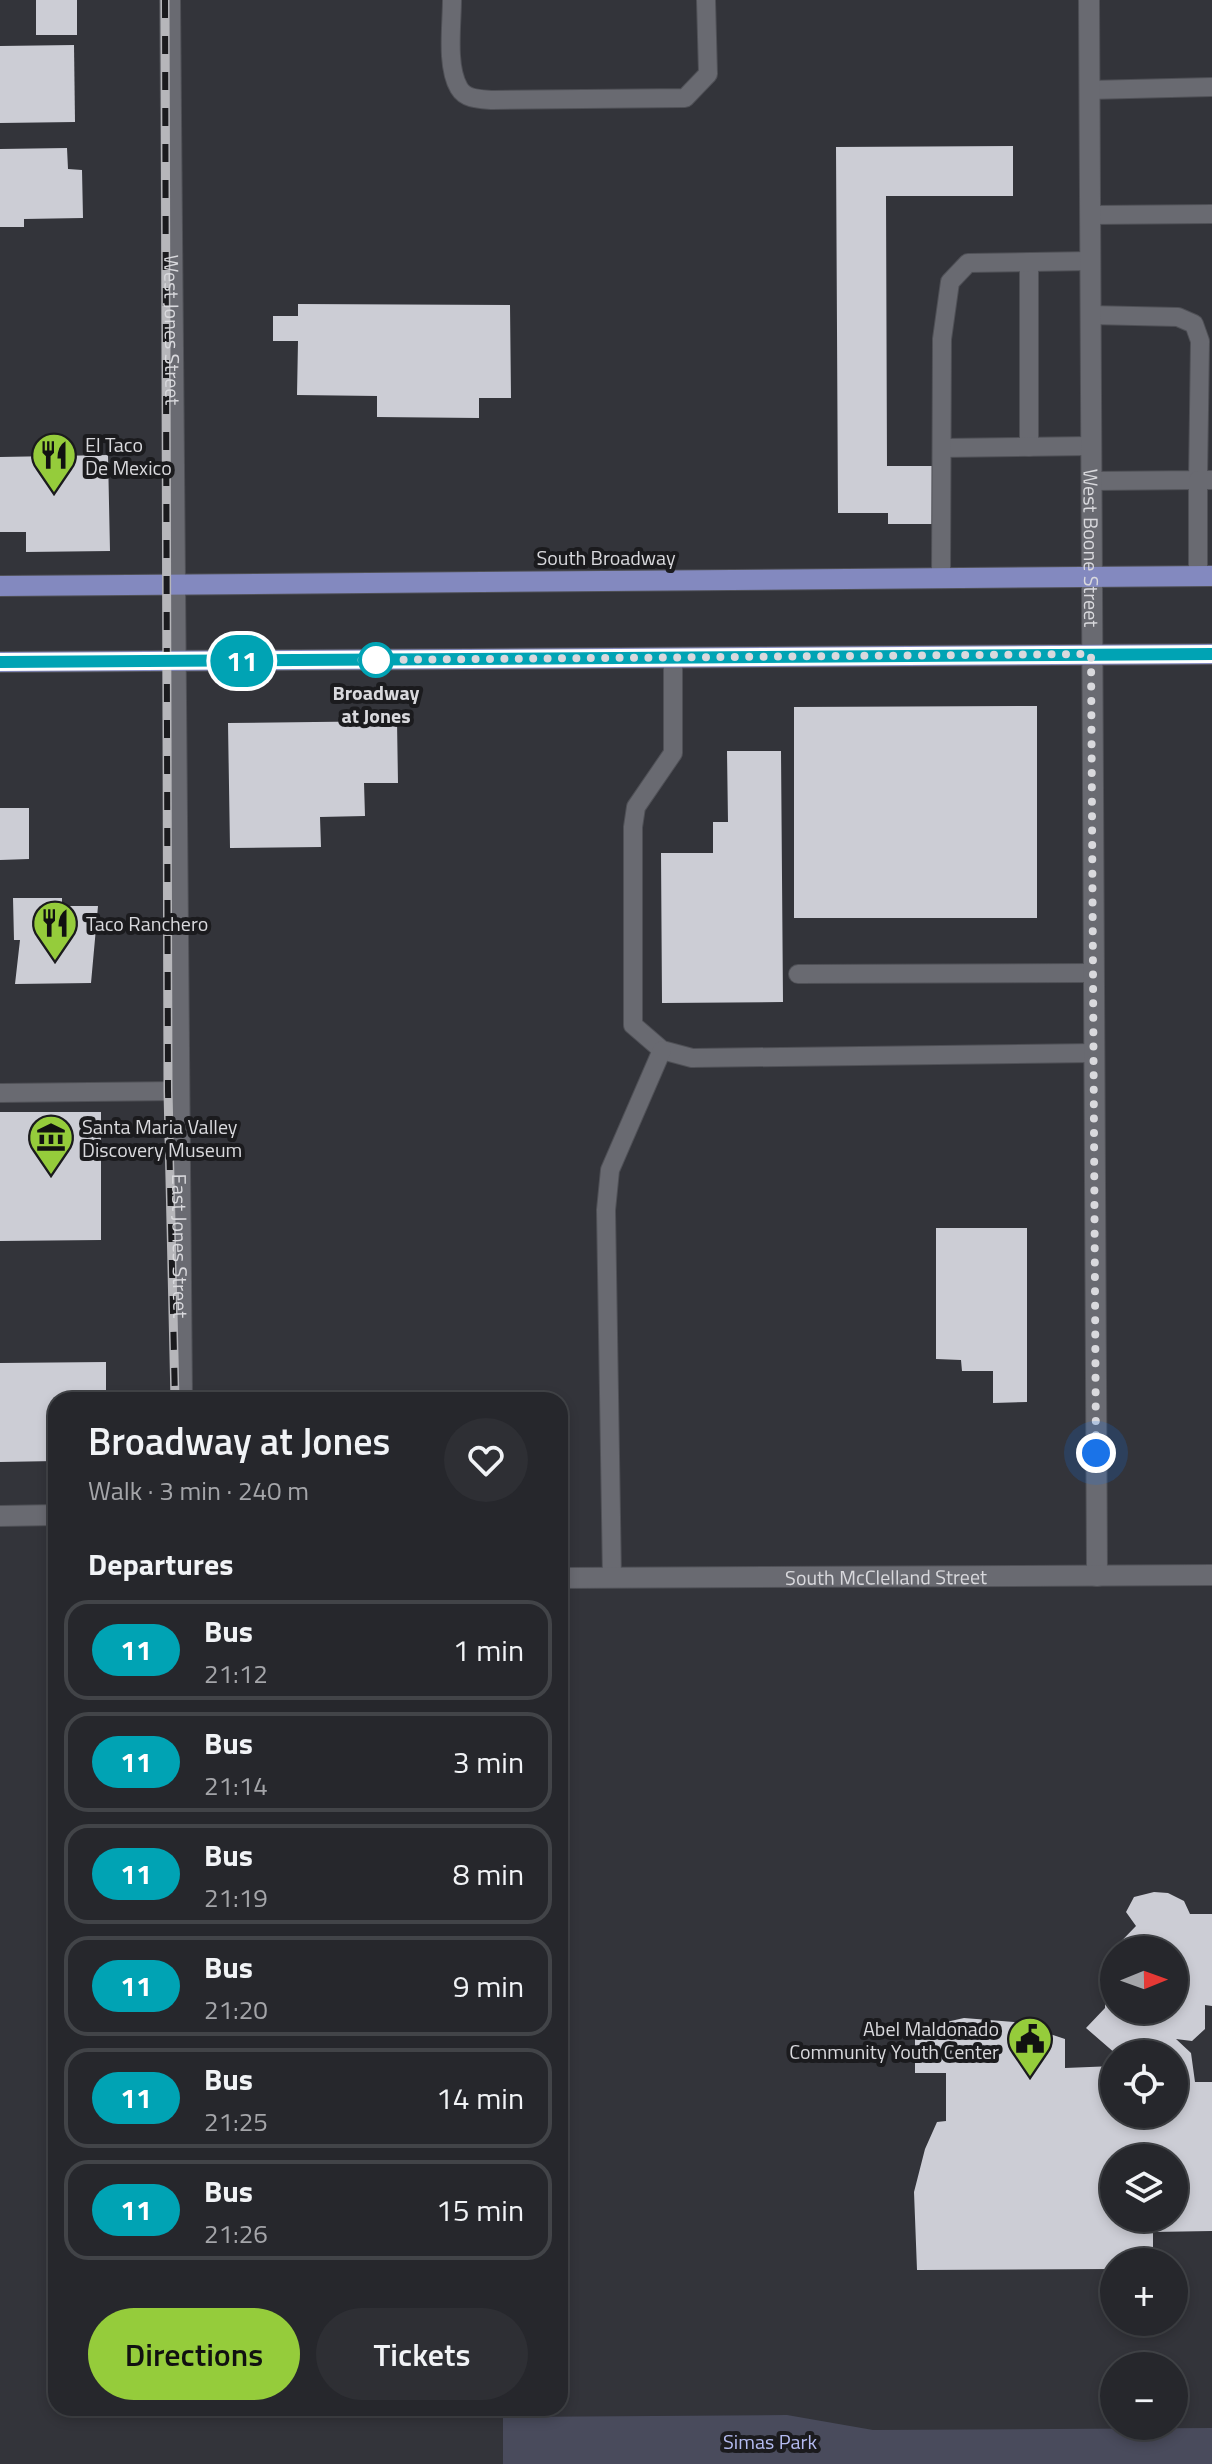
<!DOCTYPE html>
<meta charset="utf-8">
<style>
:root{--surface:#26272c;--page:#2e2f34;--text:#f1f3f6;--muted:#a4a5a9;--line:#424448;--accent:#95cc3b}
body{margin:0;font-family:"Titillium Web",sans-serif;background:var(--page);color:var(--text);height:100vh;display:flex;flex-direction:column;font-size:30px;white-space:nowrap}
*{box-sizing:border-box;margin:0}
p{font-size:26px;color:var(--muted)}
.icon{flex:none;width:44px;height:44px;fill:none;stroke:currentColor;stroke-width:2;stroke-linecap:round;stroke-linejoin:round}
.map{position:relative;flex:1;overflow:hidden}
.details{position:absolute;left:48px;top:1392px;width:520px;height:1024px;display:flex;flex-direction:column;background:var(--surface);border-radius:24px;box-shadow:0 4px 12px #0003,0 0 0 2px var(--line)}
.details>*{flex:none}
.badge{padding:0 16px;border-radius:26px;font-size:28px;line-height:52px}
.needle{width:52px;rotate:89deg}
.tools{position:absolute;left:1100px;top:1936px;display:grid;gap:16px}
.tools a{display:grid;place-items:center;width:88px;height:88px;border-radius:50%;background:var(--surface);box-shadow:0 4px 12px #0003,0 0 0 2px var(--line);font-size:40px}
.you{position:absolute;width:40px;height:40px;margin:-20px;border:6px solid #fff;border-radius:50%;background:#1a73e8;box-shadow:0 0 0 12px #1a73e833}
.map>.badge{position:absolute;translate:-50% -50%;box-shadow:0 0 0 4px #fff}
h2{padding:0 40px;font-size:30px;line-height:72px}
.round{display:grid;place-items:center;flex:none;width:84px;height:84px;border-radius:42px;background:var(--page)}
.overview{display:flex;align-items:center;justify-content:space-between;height:136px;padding:0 40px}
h1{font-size:38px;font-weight:600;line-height:60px}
.cta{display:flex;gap:16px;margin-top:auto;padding:16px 40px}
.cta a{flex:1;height:92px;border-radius:48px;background:var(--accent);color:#111;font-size:32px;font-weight:600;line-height:92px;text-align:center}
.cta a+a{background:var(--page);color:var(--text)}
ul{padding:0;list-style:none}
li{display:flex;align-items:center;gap:24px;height:100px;margin:0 16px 12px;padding:0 24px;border:4px solid var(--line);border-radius:24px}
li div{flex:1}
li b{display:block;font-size:30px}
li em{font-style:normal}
li .badge{min-width:88px;font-weight:700;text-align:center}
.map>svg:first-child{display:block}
.green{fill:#494b5c}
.building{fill:#cccdd5;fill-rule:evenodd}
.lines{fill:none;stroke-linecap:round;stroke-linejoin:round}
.lane-casing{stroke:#4f5056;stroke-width:20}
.street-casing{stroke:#4f5056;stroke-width:22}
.primary-casing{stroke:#4f5056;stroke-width:22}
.lane{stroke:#696a71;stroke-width:18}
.street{stroke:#696a71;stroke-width:20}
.primary{stroke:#8389bf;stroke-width:20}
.rail-casing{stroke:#b6b6ba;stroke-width:9}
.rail{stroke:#1b1b1e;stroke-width:6;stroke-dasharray:18;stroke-linecap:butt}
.line-casing{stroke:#fff;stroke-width:18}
.line{stroke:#00a3b4;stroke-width:12}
.walk{stroke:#d9d9dd;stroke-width:8;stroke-dasharray:0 14.4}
.stop-dot{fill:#fff;stroke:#00a3b4;stroke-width:4}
.labels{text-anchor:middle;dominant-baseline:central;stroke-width:8;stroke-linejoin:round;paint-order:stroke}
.street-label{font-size:20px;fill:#d9d9dd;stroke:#1b1b1e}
.poi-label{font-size:20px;fill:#d9d9dd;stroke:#1b1b1e;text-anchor:start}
.stop-label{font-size:20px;font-weight:bold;fill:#d9d9dd;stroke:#1b1b1e}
.park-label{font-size:20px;fill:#b4bbf0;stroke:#1b1b1e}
</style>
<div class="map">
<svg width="1212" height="2464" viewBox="0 0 1212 2464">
<rect width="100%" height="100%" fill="#33343a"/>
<path class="green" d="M787,2415L873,2430L1212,2428V2464H503V2417Z"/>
<g class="building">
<rect x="36" y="0" width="41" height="35"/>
<path d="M74,45L75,122L0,123V46Z"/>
<path d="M1013,146V196H886L887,466H936L937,524H888V513H838L836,147Z"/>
<path d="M67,148L68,169L82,170L83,218L24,219V227H0V149Z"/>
<path d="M298,304L510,305L511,398H479V418L377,417V396L297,395L298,341H273V316H298Z"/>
<path d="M108,455L110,551L26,552V532H0V457Z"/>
<path d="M1037,706V918H794V707Z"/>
<path d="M397,721L398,783H364L365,816L320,817L321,847L230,848L228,723Z"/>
<path d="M727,751H781L783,1002L662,1003L661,853H713V822H728Z"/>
<path d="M0,808H29V859L0,860Z"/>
<path d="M13,898H62V906H98L91,983L15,984L20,940H14Z"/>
<path d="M0,1112H101V1240L0,1241Z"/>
<path d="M936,1228H1027V1402L993,1403V1371H962L961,1360L936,1359Z"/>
<path d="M106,1362V1400H56V1461L0,1462V1363Z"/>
<path d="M1154,1892L1168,1893L1184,1901L1190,1914H1212V2006L1205,2005V2029L1192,2041L1176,2039L1191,2053L1195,2082H1212V2231L1153,2232V2262H1114V2269L917,2270L914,2192L925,2149L937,2122L946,2121V2073H915V2029L964,2018L1014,2022L1065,2039V2068L1114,2066V2114H1174V2054H1116L1086,2028L1105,2008V1958L1136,1926L1126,1912L1134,1897ZM1114,1950H1174V2010H1114ZM1114,2158H1174V2218H1114Z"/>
</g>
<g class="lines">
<g class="lane-casing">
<g id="lane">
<path d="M452,0C452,25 446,66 459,88C466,100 481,99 493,100L685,98L708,74L706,0"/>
<path d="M1089,90L1212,87"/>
<path d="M1090,215L1212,214"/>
<path d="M1029,262V447"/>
<path d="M1090,315L1178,317L1194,324L1200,341L1198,480L1092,481"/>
<path d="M942,448L1091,446"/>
<path d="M1198,577V480H1212"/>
<path d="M941,579L942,339L950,282L968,263L1090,261"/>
<path d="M673,658V753L636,807L633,827V1025L662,1050L692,1058L1094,1053"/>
<path d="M798,974L1093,973"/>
<path d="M0,1093L177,1091"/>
<path d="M612,1578L606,1210L610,1170L662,1050"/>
</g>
</g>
<g class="street-casing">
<g id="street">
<path id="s1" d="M170,0L182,1400"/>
<path id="s2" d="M1089,0L1097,1576"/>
<path d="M0,1516L56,1515"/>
<path id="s3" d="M560,1578L1212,1575"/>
</g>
</g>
<g class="primary-casing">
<g id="primary">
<path d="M0,586L1212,576"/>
<path d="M0,662L1212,654"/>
</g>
</g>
<use href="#lane" class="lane"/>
<use href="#street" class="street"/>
<use href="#primary" class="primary"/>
<g class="rail-casing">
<path id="rail" d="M165,0L168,1091L175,1400"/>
</g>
<use href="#rail" class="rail"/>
</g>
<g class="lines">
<g class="line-casing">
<path id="line" d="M0,662L1212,654"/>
</g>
<use href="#line" class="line"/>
<path class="walk" d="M376,660H361L1091,654L1096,1453"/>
</g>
<defs>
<g id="restaurant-pin" transform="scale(2.3)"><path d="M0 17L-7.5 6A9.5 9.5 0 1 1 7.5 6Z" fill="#95cc3b" stroke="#1b1b1e"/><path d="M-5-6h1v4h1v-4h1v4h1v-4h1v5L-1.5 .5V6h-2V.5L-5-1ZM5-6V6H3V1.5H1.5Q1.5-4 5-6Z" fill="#111"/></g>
<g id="museum-pin" transform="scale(2.3)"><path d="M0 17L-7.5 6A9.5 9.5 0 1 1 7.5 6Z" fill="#95cc3b" stroke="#1b1b1e"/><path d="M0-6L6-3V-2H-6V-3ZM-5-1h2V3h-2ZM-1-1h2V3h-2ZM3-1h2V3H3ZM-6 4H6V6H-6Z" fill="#111"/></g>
<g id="civic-pin" transform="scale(2.3)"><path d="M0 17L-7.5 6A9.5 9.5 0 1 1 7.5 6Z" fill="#95cc3b" stroke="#1b1b1e"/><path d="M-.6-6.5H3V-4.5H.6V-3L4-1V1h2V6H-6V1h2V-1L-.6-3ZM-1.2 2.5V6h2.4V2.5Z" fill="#111"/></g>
</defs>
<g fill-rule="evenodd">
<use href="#restaurant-pin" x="54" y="455"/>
<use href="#restaurant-pin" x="55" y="923"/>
<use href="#museum-pin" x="51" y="1137"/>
<use href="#civic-pin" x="1030" y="2039"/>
</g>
<circle class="stop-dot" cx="376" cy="660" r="16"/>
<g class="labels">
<g class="street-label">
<text stroke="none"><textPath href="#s1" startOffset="330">West Jones Street</textPath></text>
<text stroke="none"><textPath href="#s2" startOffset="548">West Boone Street</textPath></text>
<text x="606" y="557">South Broadway</text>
<text stroke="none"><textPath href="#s1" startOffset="1246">East Jones Street</textPath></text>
<text stroke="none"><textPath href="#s3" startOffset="326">South McClelland Street</textPath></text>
</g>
<g class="poi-label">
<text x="85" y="444">El Taco<tspan x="85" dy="23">De Mexico</tspan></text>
<text x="86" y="923">Taco Ranchero</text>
<text x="82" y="1126">Santa Maria Valley<tspan x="82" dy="23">Discovery Museum</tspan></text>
<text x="999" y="2028" text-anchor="end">Abel Maldonado<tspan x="999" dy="23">Community Youth Center</tspan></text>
</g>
<g class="stop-label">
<text x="376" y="692">Broadway<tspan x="376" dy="23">at Jones</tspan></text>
</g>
<g class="park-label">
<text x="770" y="2441">Simas Park</text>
</g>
</g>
</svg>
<div class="tools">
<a><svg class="needle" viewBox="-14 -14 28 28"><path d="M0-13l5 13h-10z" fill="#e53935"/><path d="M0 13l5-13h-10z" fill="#a4a5a9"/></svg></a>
<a><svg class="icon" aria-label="locate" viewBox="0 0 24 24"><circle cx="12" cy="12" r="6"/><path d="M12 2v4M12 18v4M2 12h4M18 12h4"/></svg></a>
<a><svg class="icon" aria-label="layers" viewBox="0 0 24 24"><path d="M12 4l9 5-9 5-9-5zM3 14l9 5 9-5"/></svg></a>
<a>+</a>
<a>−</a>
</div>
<div class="you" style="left:1096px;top:1453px"></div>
<b class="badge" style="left:242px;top:661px;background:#00a3b4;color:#fff">11</b>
<section class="details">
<div class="overview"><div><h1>Broadway at Jones</h1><p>Walk · 3 min · 240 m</p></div><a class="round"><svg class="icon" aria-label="heart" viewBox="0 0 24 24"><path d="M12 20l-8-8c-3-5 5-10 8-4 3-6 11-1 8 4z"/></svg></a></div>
<h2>Departures</h2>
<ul>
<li><span class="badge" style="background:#00a3b4;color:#fff">11</span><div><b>Bus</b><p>21:12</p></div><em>1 min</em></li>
<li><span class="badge" style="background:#00a3b4;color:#fff">11</span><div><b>Bus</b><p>21:14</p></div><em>3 min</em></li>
<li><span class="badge" style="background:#00a3b4;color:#fff">11</span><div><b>Bus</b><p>21:19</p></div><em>8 min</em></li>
<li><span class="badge" style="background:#00a3b4;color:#fff">11</span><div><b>Bus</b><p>21:20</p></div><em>9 min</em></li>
<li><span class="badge" style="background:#00a3b4;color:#fff">11</span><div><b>Bus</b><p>21:25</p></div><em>14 min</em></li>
<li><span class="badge" style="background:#00a3b4;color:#fff">11</span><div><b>Bus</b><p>21:26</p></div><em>15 min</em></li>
</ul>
<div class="cta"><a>Directions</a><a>Tickets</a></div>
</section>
</div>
